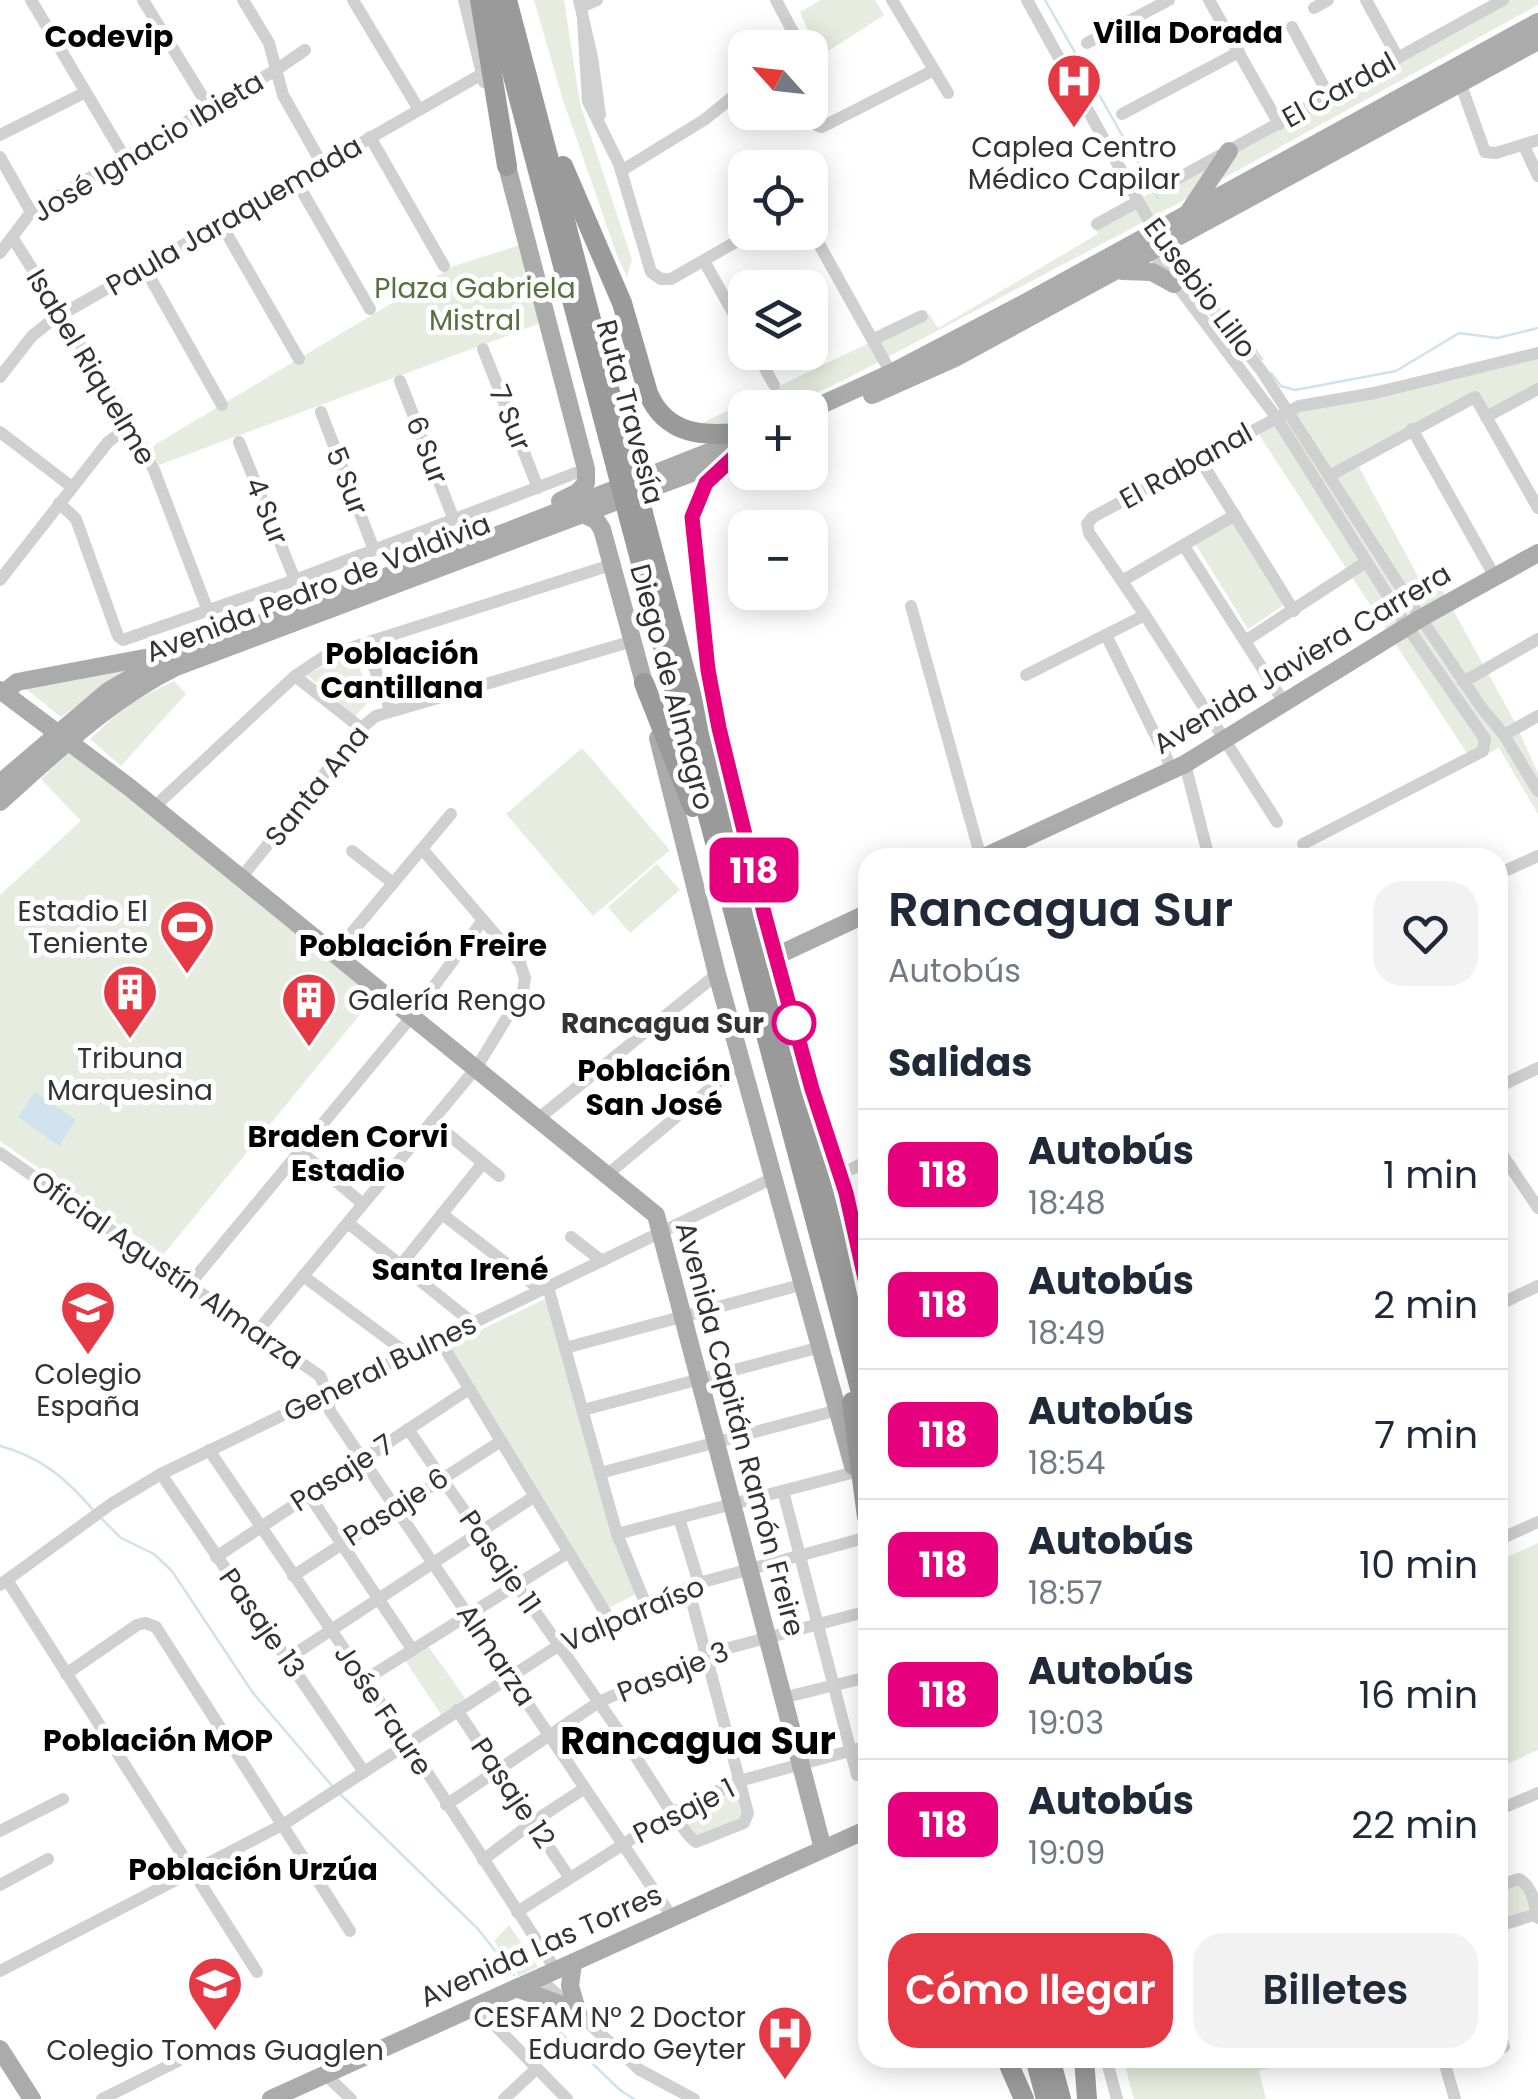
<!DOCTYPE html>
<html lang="es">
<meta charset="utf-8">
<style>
:root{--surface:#fff;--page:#f2f2f3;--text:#1f2937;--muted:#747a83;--line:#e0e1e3;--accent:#e63946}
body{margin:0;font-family:Poppins,sans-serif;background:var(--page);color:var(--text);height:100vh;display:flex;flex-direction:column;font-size:38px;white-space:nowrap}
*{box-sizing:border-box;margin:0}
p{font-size:32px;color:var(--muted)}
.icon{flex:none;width:55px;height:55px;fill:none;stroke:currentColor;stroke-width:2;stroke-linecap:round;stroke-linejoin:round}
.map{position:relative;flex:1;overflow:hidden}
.sheet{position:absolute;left:858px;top:848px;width:650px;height:1220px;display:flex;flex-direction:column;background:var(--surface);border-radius:30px;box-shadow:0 5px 25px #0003}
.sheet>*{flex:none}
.badge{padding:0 20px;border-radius:15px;font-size:35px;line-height:65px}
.needle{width:65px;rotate:297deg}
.fabs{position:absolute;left:728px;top:30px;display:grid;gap:20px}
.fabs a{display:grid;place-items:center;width:100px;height:100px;border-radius:20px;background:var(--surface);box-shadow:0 5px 25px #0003;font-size:50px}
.map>.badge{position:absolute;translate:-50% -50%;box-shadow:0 0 0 5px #fff}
h2{padding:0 30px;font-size:38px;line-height:90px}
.round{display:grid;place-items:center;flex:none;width:105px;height:105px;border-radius:30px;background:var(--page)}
.headline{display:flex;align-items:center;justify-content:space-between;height:170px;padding:0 30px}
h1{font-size:48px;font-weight:600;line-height:75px}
.button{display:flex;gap:20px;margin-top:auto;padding:20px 30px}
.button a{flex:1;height:115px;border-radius:30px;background:var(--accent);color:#fff;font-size:40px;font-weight:600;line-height:115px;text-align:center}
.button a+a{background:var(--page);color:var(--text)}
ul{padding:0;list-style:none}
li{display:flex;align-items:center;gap:30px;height:130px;padding:0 30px;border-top:2px solid var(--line)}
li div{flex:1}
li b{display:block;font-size:38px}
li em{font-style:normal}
li .badge{min-width:110px;font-weight:700;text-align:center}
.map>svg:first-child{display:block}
.green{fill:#e6ecdf}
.water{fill:#cfe2ee}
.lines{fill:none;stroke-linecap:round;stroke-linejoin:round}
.stream{stroke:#cfe2ee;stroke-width:2.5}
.minor{stroke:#d0d0d0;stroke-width:12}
.major{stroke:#ababab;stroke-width:18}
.highway{stroke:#9a9a9a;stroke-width:20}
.highway-bridge{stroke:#9a9a9a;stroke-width:20}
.line-casing{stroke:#fff;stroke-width:22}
.line{stroke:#e6007e;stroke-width:15}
.stop-dot{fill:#fff;stroke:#e6007e;stroke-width:5}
.labels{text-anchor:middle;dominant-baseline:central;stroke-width:10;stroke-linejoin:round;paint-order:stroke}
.street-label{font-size:28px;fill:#333;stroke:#fff}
.poi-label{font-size:28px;fill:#333;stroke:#fff}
.park-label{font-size:28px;fill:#56703f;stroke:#fff}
.stop-label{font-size:28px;font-weight:bold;fill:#333;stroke:#fff;text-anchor:end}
.neighbourhood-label{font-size:30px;font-weight:bold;fill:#000;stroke:#fff}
.district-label{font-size:38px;font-weight:bold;fill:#000;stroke:#fff}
</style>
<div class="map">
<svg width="1538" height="2099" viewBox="0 0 1538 2099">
<rect width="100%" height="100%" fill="#fff"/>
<g class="green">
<path d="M534,0H564L580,104L632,259L627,277L617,255L562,97Z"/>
<path d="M821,0H875L884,15L810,63V48L805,47L808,31L800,12Z"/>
<path d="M1508,0H1538V5L1153,217L848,378L787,407L745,408V425L694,427L929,314L938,328L1098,234L1093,224L1159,188L1204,168Z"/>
<path d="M523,244L544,322L159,465L151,450L156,444L454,266Z"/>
<path d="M1538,350V385L1487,413L1475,394L1353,456L1428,595L1441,588L1516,724L1538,773V814L1499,748L1472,761L1254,427L1294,404Z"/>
<path d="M1235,519L1287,603L1248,629L1196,545Z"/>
<path d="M352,650L372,698L355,716L307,675Z"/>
<path d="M133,666L61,717L21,685Z"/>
<path d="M174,681L186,694L121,766L90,739L129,703Z"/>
<path d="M582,748L670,850L593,916L506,814Z"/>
<path d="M70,751L376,995L163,1255L0,1141V895L81,821L41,779Z"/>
<path d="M657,864L680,890L630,933L608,907Z"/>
<path d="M549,1297L638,1593L598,1613L443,1348Z"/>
<path d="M1538,1543V1750L1498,1768V1561Z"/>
<path d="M425,1642L468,1702L444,1719L402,1656Z"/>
<path d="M739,1781L748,1818L696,1842L674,1812Z"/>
<path d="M1517,1884L1526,1888L1531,1912L1498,1921V1891Z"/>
<path d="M509,1925L538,1967L519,1976L494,1941Z"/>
<path d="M1123,2058H1302V2059L1259,2071L1266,2099H1134Z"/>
</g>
<path class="water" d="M35,1092L76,1120L59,1146L18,1117Z"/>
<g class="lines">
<g class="stream">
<path d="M1045,0L1158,198"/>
<path d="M1186,258L1199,275"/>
<path d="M1239,328L1262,359"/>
<path d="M1271,373L1281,386L1295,390L1396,371L1459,333L1497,338L1538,328"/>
<path d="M0,1446C41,1457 67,1479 94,1511"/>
<path d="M100,1517L121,1538L154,1554L172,1571L253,1693L333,1787"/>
<path d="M339,1793L478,1929L514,1975"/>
<path d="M539,2012L620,2090L634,2099"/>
</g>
<g class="minor">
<path d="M31,0L125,158"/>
<path d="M143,0L210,109"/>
<path d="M243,0L269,43L283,95L322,164"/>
<path d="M353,0L418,108"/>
<path d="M464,0L484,82"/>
<path d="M579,0L592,57L600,115"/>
<path d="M776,0L795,36L794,48"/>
<path d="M892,0L948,93"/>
<path d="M1027,0L1163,246L1261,370L1412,605L1481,707L1504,735L1538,791"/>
<path d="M1209,0L1279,124"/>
<path d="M1366,0L1398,58"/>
<path d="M581,7L597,0"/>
<path d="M1314,8L1328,0"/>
<path d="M583,20L588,101L619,164L651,272L661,279H671L753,232"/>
<path d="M1292,27L1329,96"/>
<path d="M1087,43L1169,0"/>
<path d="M1461,85L1485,152L1496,153L1538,140"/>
<path d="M809,112L816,125L822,127L934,70"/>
<path d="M1122,114L1239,52"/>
<path d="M0,135L84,93"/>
<path d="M370,137L444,266"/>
<path d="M1524,146L1538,176"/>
<path d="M0,157L31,212"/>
<path d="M621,171L704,120L745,87"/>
<path d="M295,179L370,309"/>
<path d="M1175,180L1503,0"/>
<path d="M220,222L299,359"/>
<path d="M1097,224L1137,202"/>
<path d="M810,228L891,373"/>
<path d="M12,237L131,425L154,470L208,611"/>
<path d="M1149,248L1276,417L1408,628L1485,739L1483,751L1303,844"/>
<path d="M0,253L31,212L276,70L305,50"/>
<path d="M704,261L745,334"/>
<path d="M144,267L222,405"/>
<path d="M874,339L922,316"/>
<path d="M483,349L538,488"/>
<path d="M756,352L774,385"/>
<path d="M0,377L32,336L52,320L482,74"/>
<path d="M400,381L454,520"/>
<path d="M321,412L374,550"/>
<path d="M1486,417L1538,389"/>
<path d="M1412,429L1495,577"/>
<path d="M0,432L72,487"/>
<path d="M239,442L295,580"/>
<path d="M1199,458L1294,611"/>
<path d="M1329,476L1475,397L1538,508"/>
<path d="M59,503L76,519L118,636L123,640L295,580L586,469"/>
<path d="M1184,546L1285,704"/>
<path d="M0,580L108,442L131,425"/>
<path d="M1122,581L1235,515"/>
<path d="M911,606L981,858"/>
<path d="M1106,635L1172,769"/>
<path d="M1245,641L1366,562"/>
<path d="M365,643L390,709"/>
<path d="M1026,675L1145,615"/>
<path d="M295,676L361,728"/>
<path d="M1463,682L1538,639"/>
<path d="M1504,735L1538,716"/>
<path d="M1185,764L1209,858"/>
<path d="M153,808L295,676L325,656L611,565"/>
<path d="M1277,822L1145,615L1089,533L1087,524L1093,517L1299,406L1375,393L1538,353"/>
<path d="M352,851L393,883"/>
<path d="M1498,874L1538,856"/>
<path d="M241,878L361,728L376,716L633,641"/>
<path d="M334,954L451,814"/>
<path d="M1498,1087L1538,1068"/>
<path d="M539,1118L717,974"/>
<path d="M432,1121L499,1176"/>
<path d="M1498,1148L1538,1208"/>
<path d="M300,1151L363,1204"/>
<path d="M0,1153L320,1376L327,1392L330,1411L672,1917"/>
<path d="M608,1174L742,1062"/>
<path d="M841,1174L868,1161"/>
<path d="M442,1214L541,1290"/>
<path d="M348,1223L473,1323"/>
<path d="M571,1237L602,1261"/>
<path d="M400,1266L483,1163"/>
<path d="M303,1276L408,1354"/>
<path d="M189,1285L412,1016L483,920"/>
<path d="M548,1287L617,1534L646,1605"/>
<path d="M1498,1305L1538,1286"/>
<path d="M256,1333L477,1067L523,991L525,978L520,963L423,850"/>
<path d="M439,1339L610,1620"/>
<path d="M565,1348L804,1284"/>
<path d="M583,1410L821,1347"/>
<path d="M408,1429C480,1535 555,1638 627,1743C639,1761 683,1835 696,1842L744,1823L748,1813L688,1587"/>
<path d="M209,1450L408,1743L556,1970"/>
<path d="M600,1473L838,1410"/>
<path d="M161,1474L364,1772"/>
<path d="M783,1491L857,1775"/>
<path d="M309,1495L412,1649"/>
<path d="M679,1518L699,1583"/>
<path d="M617,1534L855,1472"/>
<path d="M1498,1540L1538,1522"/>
<path d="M216,1557L469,1389"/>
<path d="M293,1576L501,1441"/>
<path d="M7,1580L257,1972"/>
<path d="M0,1585L111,1504L161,1474L775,1177"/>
<path d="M287,1659L535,1496"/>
<path d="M66,1674L137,1625L145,1623L156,1627L350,1931"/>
<path d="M363,1681L569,1552"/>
<path d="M782,1698L868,1677"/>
<path d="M457,1710L569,1877"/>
<path d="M446,1805L599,1702L706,1654L868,1611"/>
<path d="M1498,1810L1538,1793"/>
<path d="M0,1831L63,1799"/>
<path d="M483,1860L533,1822L585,1788"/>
<path d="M0,1885L48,1859"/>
<path d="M1498,1886L1519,1879C1533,1887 1534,1903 1538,1918"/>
<path d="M517,1912L674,1812L739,1781L868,1746"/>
<path d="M1498,1926L1537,1914"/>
<path d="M0,1971L284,1824L558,1646L699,1583L868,1537"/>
<path d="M539,1978L640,2070L694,2099"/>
<path d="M476,2006L567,2099"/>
<path d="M1498,2023L1504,2047"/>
<path d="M1106,2058L1117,2099"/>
<path d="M1443,2058L1455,2099"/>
<path d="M325,2074L351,2099"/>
<path d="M102,2099L178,2061"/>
<path d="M504,2099L536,2069"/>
</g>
<g class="major">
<path d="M507,166L586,469V483L578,492L560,501"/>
<path d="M1188,213L1229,151"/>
<path d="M1122,271L1152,272L1174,284"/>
<path d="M872,395L955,358L1538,41"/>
<path d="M810,410L891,373L1019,306L1538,22"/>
<path d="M735,456L706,483L691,517L709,671L719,728L764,913L812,1089L846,1193L868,1292"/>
<path d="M585,515L596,520L602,529L647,694"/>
<path d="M0,690L129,787L656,1215L823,1849"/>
<path d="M4,693L17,682L155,656"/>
<path d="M658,738L717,974L853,1466"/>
<path d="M0,783L108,691L160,661L516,528L745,438"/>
<path d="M0,802C56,752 109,700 176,667L721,462"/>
<path d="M982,858L1185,764L1421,618L1538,553"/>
<path d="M776,956L868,913"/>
<path d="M573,1963L570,1986L578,2013"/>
<path d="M516,1988L573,2009"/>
<path d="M0,2049L32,2099"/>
<path d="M271,2099L868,1829"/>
</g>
<g class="highway">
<path d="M480,0L507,166"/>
<path d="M493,0L616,467"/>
<path d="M507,0L629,464"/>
<path d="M563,166L622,303L648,393C666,436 705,437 745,432"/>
<path d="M643,513L868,1361"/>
<path d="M629,518L868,1419"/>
<path d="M644,683L693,807"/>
<path d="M738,828L752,863"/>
<path d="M812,1089L816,1127"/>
<path d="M852,1402L867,1517"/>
<path d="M1006,2058L1024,2099"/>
<path d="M1035,2058L1046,2099"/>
<path d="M1050,2058L1061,2099"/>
<path d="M1084,2058L1087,2099"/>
</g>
<g class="highway-bridge">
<path d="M616,467L629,518"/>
<path d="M633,476L643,513"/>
</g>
</g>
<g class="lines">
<g class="line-casing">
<path id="line" d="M735,456L706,483L692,517L708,670L719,728L764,913L812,1089L846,1193L868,1292"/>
</g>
<use href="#line" class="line"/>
</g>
<defs>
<g id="hospital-pin" transform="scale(2.875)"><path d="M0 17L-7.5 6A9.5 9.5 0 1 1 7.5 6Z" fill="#e63946" stroke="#fff"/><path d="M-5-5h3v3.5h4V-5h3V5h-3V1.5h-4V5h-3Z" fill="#fff"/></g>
<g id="stadium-pin" transform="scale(2.875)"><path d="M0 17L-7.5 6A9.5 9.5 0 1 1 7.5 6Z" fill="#e63946" stroke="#fff"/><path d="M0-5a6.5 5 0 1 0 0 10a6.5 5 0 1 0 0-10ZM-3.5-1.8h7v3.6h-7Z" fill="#fff"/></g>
<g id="building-pin" transform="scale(2.875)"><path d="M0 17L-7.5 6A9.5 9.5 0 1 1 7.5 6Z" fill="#e63946" stroke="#fff"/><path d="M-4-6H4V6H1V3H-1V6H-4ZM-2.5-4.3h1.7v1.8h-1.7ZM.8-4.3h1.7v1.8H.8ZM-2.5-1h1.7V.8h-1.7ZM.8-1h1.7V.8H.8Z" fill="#fff"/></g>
<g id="school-pin" transform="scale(2.875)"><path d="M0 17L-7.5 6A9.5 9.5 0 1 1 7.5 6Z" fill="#e63946" stroke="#fff"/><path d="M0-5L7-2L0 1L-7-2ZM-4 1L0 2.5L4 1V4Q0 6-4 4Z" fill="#fff"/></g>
</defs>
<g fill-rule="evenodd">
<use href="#hospital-pin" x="1074" y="81"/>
<use href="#stadium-pin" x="187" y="927"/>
<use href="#building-pin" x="130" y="992"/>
<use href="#building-pin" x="309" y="1000"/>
<use href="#school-pin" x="88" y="1308"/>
<use href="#school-pin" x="215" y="1984"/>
<use href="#hospital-pin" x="785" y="2033"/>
</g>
<circle class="stop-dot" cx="794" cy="1023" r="20"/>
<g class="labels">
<g class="street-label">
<text transform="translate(1339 90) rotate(-29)">El Cardal</text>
<text transform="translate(148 147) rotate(-31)">José Ignacio Ibieta</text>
<text transform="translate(234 216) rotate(-30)">Paula Jaraquemada</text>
<text transform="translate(1200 288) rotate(53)">Eusebio Lillo</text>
<text transform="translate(91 367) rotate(59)">Isabel Riquelme</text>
<text transform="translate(630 412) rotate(75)">Ruta Travesía</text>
<text transform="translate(510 418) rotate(68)">7 Sur</text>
<text transform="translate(427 450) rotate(69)">6 Sur</text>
<text transform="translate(1186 466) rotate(-29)">El Rabanal</text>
<text transform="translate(347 481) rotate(69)">5 Sur</text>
<text transform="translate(267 511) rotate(68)">4 Sur</text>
<text transform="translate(318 588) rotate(-21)">Avenida Pedro de Valdivia</text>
<text transform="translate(1302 659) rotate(-31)">Avenida Javiera Carrera</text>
<text transform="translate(672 687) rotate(75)">Diego de Almagro</text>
<text transform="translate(317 786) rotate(-51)">Santa Ana</text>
<text transform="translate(167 1270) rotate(35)">Oficial Agustín Almarza</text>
<text transform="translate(380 1368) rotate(-26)">General Bulnes</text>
<text transform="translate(740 1429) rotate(75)">Avenida Capitán Ramón Freire</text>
<text transform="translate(342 1473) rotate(-33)">Pasaje 7</text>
<text transform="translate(396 1507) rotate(-33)">Pasaje 6</text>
<text transform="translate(500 1562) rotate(55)">Pasaje 11</text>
<text transform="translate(633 1614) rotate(-23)">Valparaíso</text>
<text transform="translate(262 1623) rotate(55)">Pasaje 13</text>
<text transform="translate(496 1655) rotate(56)">Almarza</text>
<text transform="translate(673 1672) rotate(-22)">Pasaje 3</text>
<text transform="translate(383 1710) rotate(56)">Jośe Faure</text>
<text transform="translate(513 1793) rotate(56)">Pasaje 12</text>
<text transform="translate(684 1811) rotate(-27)">Pasaje 1</text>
<text transform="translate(541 1946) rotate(-24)">Avenida Las Torres</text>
</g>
<g class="poi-label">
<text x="1074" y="147">Caplea Centro<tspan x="1074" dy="32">Médico Capilar</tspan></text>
<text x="148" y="911" text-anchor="end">Estadio El<tspan x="148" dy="32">Teniente</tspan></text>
<text x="348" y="1000" text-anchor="start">Galería Rengo</text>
<text x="130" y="1058">Tribuna<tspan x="130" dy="32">Marquesina</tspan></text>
<text x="88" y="1374">Colegio<tspan x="88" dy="32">España</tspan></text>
<text x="746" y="2017" text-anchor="end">CESFAM N° 2 Doctor<tspan x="746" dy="32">Eduardo Geyter</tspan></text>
<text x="215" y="2050">Colegio Tomas Guaglen</text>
</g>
<g class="park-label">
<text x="475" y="288">Plaza Gabriela<tspan x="475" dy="32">Mistral</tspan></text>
</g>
<g class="stop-label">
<text x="764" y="1023">Rancagua Sur</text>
</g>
<g class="neighbourhood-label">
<text x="1188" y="32">Villa Dorada</text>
<text x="109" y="36">Codevip</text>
<text x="402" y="653">Población<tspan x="402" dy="34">Cantillana</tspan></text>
<text x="423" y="945">Población Freire</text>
<text x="654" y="1070">Población<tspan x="654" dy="34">San José</tspan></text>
<text x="348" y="1136">Braden Corvi<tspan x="348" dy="34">Estadio</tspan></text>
<text x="460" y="1269">Santa Irené</text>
<text x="158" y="1740">Población MOP</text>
<text x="253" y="1869">Población Urzúa</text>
</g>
<g class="district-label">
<text x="698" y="1740">Rancagua Sur</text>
</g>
</g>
</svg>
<div class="fabs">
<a><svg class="needle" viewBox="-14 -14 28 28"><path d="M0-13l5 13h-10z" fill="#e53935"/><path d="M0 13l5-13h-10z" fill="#747a83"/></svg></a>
<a><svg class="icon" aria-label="locate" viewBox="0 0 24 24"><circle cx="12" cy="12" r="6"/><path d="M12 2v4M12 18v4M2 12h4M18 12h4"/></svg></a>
<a><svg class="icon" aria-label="layers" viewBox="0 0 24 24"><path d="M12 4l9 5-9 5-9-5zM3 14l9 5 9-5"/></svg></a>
<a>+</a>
<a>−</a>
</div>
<b class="badge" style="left:754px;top:870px;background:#e6007e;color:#fff">118</b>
<section class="sheet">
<div class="headline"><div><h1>Rancagua Sur</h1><p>Autobús</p></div><a class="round"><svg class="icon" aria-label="heart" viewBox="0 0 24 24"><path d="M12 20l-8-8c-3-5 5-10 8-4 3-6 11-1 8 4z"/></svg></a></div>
<h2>Salidas</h2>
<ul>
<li><span class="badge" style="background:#e6007e;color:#fff">118</span><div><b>Autobús</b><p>18:48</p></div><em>1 min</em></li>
<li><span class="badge" style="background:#e6007e;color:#fff">118</span><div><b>Autobús</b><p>18:49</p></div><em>2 min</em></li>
<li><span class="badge" style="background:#e6007e;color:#fff">118</span><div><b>Autobús</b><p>18:54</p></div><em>7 min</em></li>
<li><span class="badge" style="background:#e6007e;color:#fff">118</span><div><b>Autobús</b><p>18:57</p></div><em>10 min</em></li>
<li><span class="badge" style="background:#e6007e;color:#fff">118</span><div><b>Autobús</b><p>19:03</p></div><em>16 min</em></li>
<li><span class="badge" style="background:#e6007e;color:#fff">118</span><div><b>Autobús</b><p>19:09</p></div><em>22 min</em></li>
</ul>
<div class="button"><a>Cómo llegar</a><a>Billetes</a></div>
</section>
</div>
